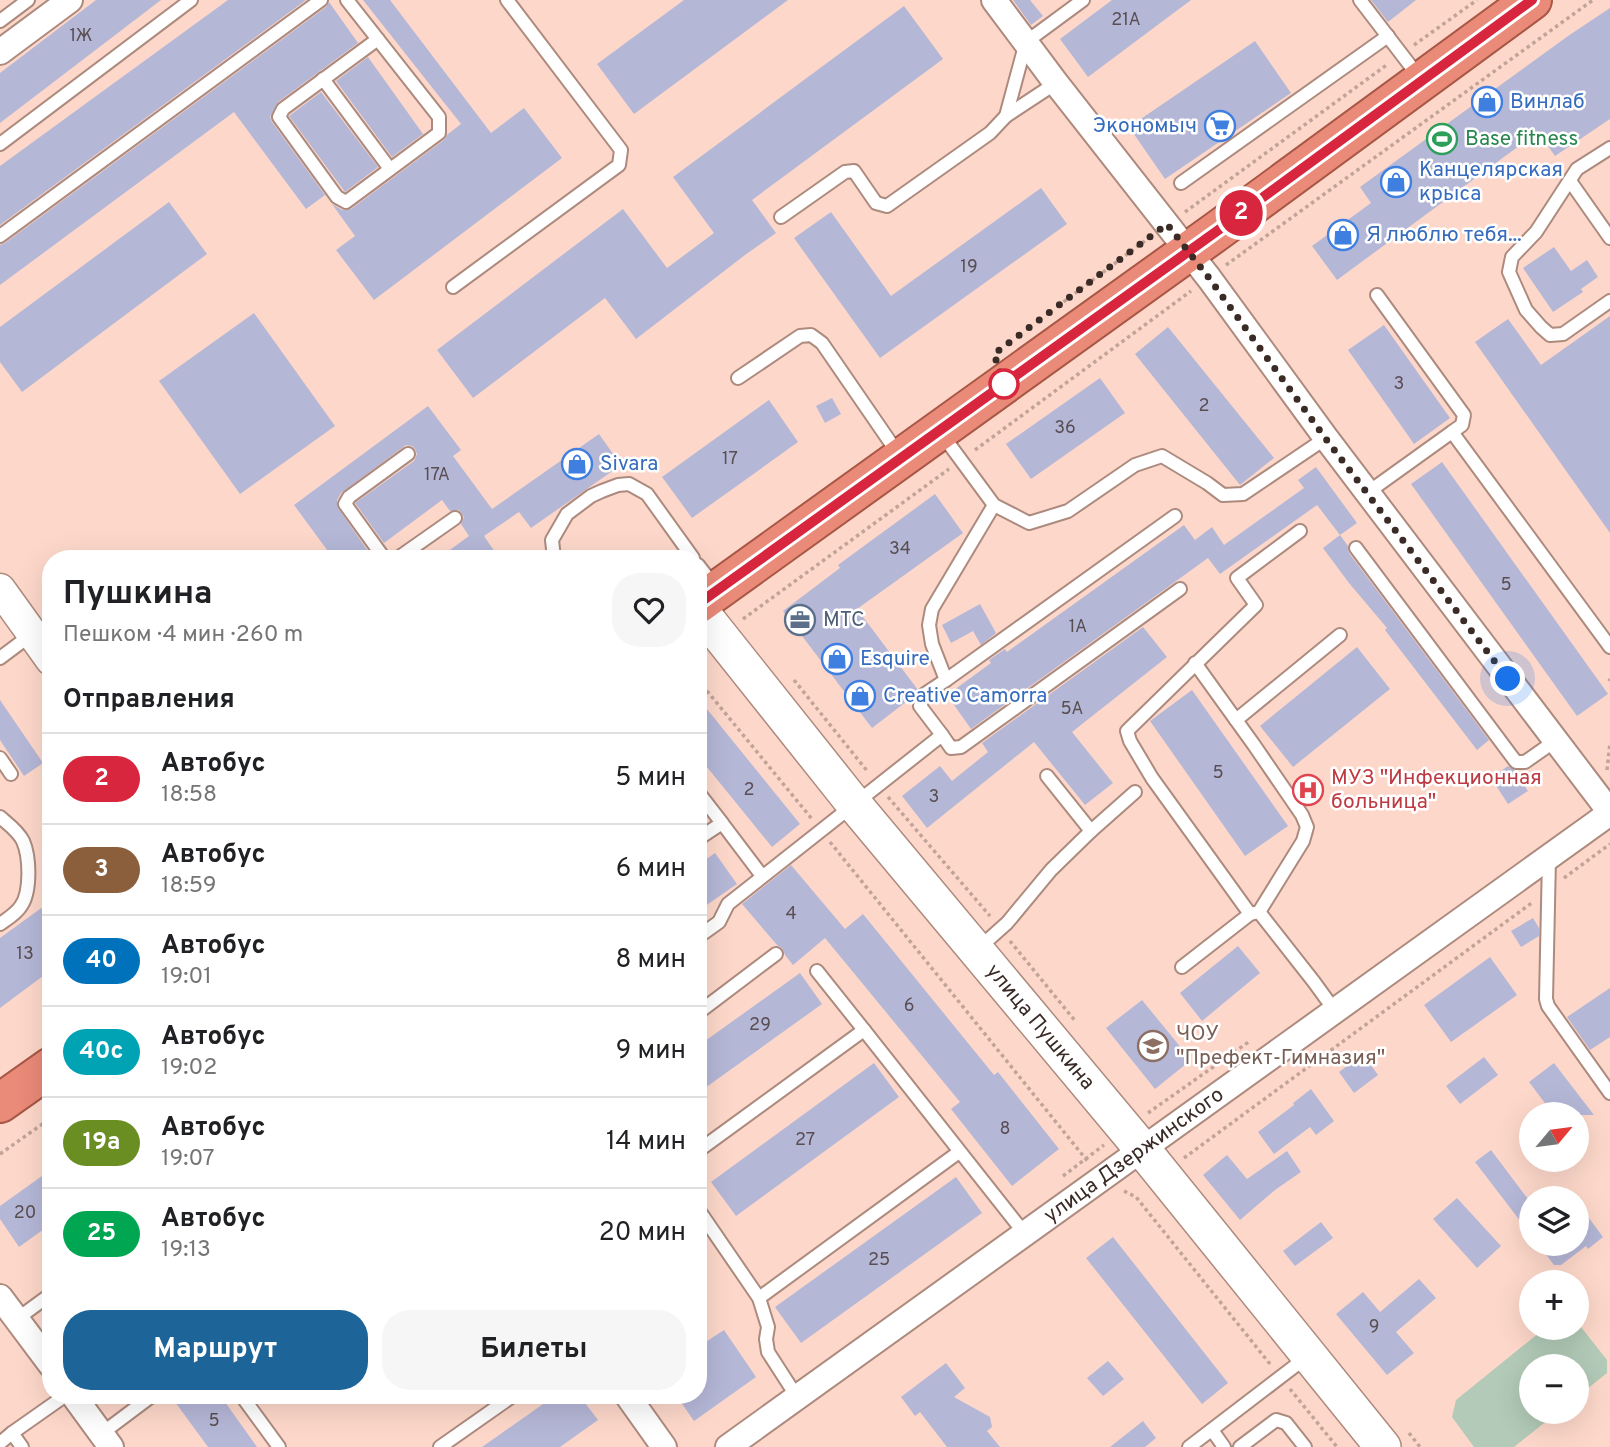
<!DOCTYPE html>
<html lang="ru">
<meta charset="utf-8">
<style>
:root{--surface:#fff;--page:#f6f6f6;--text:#202124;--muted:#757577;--line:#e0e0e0;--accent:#1d6498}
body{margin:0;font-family:Overpass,sans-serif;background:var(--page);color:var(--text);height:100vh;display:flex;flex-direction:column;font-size:26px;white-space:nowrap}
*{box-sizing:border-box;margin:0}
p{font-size:23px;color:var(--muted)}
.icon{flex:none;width:38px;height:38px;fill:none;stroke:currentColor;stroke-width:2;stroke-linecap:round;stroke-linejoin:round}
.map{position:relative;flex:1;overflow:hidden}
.side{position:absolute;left:42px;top:550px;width:665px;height:854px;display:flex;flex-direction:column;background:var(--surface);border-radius:28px;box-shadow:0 7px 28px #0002}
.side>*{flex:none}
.badge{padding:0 14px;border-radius:23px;font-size:24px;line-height:46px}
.needle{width:46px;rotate:61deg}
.tools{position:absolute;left:1519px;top:1102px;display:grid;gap:14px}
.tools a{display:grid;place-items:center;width:70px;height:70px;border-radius:50%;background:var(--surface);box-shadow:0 7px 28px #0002;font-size:35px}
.you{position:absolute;width:35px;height:35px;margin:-18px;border:5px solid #fff;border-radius:50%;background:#1a73e8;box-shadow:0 0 0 10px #1a73e833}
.map>.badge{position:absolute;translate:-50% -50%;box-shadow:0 0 0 4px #fff}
h2{padding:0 21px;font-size:26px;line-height:63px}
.round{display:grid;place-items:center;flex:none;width:74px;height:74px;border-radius:28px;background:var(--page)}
.summary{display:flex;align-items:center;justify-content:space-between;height:119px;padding:0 21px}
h1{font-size:33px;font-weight:700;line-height:52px}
.button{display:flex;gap:14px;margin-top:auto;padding:14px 21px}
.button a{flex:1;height:80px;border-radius:28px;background:var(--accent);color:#fff;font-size:28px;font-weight:700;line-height:80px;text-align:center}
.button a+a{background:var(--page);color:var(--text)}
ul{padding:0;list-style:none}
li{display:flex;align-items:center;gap:21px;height:91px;padding:0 21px;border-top:2px solid var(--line)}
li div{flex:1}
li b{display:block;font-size:26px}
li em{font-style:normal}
li .badge{min-width:77px;font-weight:700;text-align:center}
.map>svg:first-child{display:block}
.green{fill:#b2cab7}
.building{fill:#b5b7d7}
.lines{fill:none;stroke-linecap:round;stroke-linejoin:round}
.service-casing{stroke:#ad8a7e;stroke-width:16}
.minor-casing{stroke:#ad8a7e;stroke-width:28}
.tertiary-casing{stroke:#ad8a7e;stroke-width:33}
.secondary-casing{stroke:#ad8a7e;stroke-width:38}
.trunk-casing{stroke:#a85645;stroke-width:42}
.path{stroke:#c1a398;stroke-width:3.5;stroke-dasharray:3.5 3.5;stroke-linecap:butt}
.service{stroke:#fff;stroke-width:12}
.minor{stroke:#fff;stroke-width:24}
.tertiary{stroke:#fff;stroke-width:30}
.secondary{stroke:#fff;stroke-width:35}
.trunk{stroke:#ea8a78;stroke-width:38}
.line-casing{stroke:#fff;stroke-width:16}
.line{stroke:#d7263d;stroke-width:10}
.walk{stroke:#3a2b26;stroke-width:7;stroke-dasharray:0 12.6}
.stop-dot{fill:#fff;stroke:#d7263d;stroke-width:3.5}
.labels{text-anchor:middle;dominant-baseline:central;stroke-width:5;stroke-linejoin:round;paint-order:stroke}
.number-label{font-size:18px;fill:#594e52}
.shop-label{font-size:21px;fill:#366cbe;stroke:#fff;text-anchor:start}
.leisure-label{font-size:21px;fill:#27864d;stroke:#fff;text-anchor:start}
.service-label{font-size:21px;fill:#4e5e75;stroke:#fff;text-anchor:start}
.health-label{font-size:21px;fill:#be3a42;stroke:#fff;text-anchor:start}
.street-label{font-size:21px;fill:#3a2b26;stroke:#fff}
.education-label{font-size:21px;fill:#785e54;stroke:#fff;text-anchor:start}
</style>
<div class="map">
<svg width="1610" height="1447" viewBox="0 0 1610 1447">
<rect width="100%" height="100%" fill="#fdd8ca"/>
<path class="green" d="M1577,1322L1607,1360V1373L1577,1397V1367H1531V1412H1558L1514,1447H1474L1452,1417L1456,1400L1545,1328H1577Z"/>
<g class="building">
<path d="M96,0H161L0,123V73Z"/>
<path d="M228,0H306L0,225V166Z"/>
<path d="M363,0H390L491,133L524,108L562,158L374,300L336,250L355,236L332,204L342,210L351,209L444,140L448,134L461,124Z"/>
<path d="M684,0H788L634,114L597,64Z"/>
<path d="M1013,0H1030L1043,16L1031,25Z"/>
<path d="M1112,0H1191L1088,77L1060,39Z"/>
<path d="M1371,0H1416L1388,22Z"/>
<path d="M329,2L358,43L278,102L270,117L272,122L325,195L306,209L234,112L0,285V245L5,243L326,7Z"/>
<path d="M904,6L943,59L752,200L776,233L745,255L636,339L605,298L473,398L437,350L623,209L667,268L714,233L673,177Z"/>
<path d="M1610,8V119L1555,156L1538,132L1337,280L1312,246L1371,203L1360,187L1568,36Z"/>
<path d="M1255,41L1291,93L1165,179L1129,127Z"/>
<path d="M368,57L423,134L392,157L336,81Z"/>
<path d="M321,92L378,167L345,192L289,116Z"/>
<path d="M1041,188L1067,224L880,358L794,238L831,212L891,296Z"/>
<path d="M169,202L207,254L22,392L0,362V327Z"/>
<path d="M1554,247L1571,271L1587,260L1598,277L1581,289L1583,292L1553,312L1523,268Z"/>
<path d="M254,313L335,426L240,494L159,381Z"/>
<path d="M1610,316V533L1475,342L1508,319L1541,365Z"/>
<path d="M1384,325L1450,418L1414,444L1348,350Z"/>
<path d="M1168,327L1274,458L1240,485L1135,354Z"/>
<path d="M1100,378L1125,413L1031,479L1006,444Z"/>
<path d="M832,398L841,414L825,423L816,406Z"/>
<path d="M769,400L798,442L692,518L662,477Z"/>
<path d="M428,406L461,450L453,456L492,509L599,434L621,465L531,528L519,512L484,536L499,558H439L469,536L461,524L464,517L459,510L450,511L442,500L384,543L355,503L414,461L417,454L415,449L412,446L406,445L341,493L337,500L338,508L370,554L365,558H333L294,505Z"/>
<path d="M1442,462L1608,694L1577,716L1411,484Z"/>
<path d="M1316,467L1357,523L1340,535L1317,505L1220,574L1208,558L971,729L947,695L991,663L989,660L1005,649L1007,652L1184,525L1195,540L1212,527L1224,545L1304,488L1298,480Z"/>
<path d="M935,494L963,533L857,609L918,690L915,695L872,728L783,611L840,568L838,565Z"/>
<path d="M1340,535L1348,546L1349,553L1489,740L1477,750L1385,630L1387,628L1349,583L1323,548Z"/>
<path d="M980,604L996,633L981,645L973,631L951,643L942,625Z"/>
<path d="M1143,627L1167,657L1072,732L1113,783L1085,805L1034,742L927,828L902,796L940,766L952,781L988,752L982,743Z"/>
<path d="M1357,647L1390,689L1293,767L1260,726Z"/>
<path d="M1192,690L1288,826L1245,856L1150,721Z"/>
<path d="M698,698L800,824L772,847L698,756Z"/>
<path d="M0,700L43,763L24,776L0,740Z"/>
<path d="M1508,766L1514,770L1528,791L1508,804L1491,778Z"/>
<path d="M715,853L737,884L698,911V865Z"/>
<path d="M791,865L845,929L863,914L994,1075L998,1072L1059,1149L1012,1186L951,1109L960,1102L825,938L793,965L785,955L782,948L777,945L742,904Z"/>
<path d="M51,901V970L0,1008V938Z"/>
<path d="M1533,918L1539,928V936L1521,947L1511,931Z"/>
<path d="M1238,946L1260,973L1202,1021L1180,993Z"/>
<path d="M1490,957L1517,995L1451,1042L1424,1005Z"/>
<path d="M800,973L822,1004L698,1093V1046Z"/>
<path d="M1610,988V1037L1590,1050L1567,1017Z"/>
<path d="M1142,1000L1191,1060L1155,1089L1106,1028Z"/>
<path d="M1363,1054L1378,1075L1354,1093L1339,1072Z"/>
<path d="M1484,1057L1498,1075L1460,1104L1446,1086Z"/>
<path d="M874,1063L899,1097L736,1216L711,1182Z"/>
<path d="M1554,1063L1594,1115H1554L1529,1082Z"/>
<path d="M1311,1089L1334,1121L1316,1135L1310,1127L1274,1154L1258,1132L1294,1105L1293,1103Z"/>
<path d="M1491,1150L1531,1203V1235L1475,1162Z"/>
<path d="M1287,1151L1301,1172L1275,1190L1240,1220L1203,1175L1227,1155L1247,1179Z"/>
<path d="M42,1176L51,1188V1224L19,1247L0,1219V1206Z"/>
<path d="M956,1177L982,1213L801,1343L775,1307Z"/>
<path d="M1457,1198L1501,1246L1477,1268L1433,1219Z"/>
<path d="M1577,1202L1603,1237L1588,1249L1586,1246L1561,1265H1554L1538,1244H1577Z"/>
<path d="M1321,1222L1333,1238L1295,1266L1283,1251Z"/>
<path d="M1113,1237L1228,1383L1202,1404L1086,1258Z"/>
<path d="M1419,1279L1436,1298L1396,1332L1414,1353L1387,1375L1336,1314L1363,1292L1380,1312Z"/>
<path d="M724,1330L756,1377L694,1421L676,1395H698V1347Z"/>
<path d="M1108,1361L1124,1379L1103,1396L1087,1378Z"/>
<path d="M946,1363L965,1388L954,1397L990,1417L992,1427L987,1431L1000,1447H947L920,1412L915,1416L901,1397Z"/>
<path d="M170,1395H220L257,1447H208Z"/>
<path d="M556,1395H579L598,1420L560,1447H482Z"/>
<path d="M1143,1421L1156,1438L1145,1447H1110Z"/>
</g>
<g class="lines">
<g class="service-casing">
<g id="service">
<path d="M347,0L439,117V133L346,202L337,197L279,117L283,109L378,39"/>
<path d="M1360,0L1419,77"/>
<path d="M0,21L28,0"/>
<path d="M323,79L390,169"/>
<path d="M1006,116L1026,42L1083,0"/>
<path d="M0,144L191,0"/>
<path d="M1610,148L1577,169L1536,232L1512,257L1509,272L1526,310L1541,327L1550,335L1563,334L1610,301"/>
<path d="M1570,181L1610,238"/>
<path d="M1181,183L1388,36"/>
<path d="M781,217L845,172L854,171L876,203L887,206L990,133L1006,116L1056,83"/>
<path d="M0,236L321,0"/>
<path d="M453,287L619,165L621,150L507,0"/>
<path d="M1377,295L1464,415L1462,425L1452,432"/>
<path d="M738,378L800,336L811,335L822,343L899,455"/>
<path d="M941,433L994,505L1029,523L1068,511L1135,465L1162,456L1207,483L1223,495L1243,494L1326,438"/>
<path d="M1367,493L1452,432L1610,647"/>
<path d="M1356,548L1516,762H1525L1555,741"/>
<path d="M384,558L345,504L349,497L408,454"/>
<path d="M398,558L455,518"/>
<path d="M554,558L552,540L567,514L591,496L602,491L618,485L629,484L647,494L693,558"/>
<path d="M698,565L715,587"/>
<path d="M0,658L32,634"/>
<path d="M1195,663L1254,745L1302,815L1307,827L1303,841L1259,912L1250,914"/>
<path d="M946,680L932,644L929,625L932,609L994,505"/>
<path d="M1236,720L1340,635"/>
<path d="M942,735L951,748L961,747L1180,589"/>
<path d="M0,758L11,774"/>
<path d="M1047,776L1091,831"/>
<path d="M698,792L722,823"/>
<path d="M0,817C8,824 18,831 23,841C30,857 31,892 21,906C16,914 7,919 0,924"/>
<path d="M698,839L722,823L762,876"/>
<path d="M1549,858L1546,999L1548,1006L1610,1093"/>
<path d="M1259,912L1314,982L1335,1011"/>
<path d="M698,937L719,922L728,904L942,735L920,706L925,694L946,680L1175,516"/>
<path d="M979,948L1007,923L1051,870L1091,831L1135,792"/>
<path d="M1182,967L1250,914L1152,778L1130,741L1127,731L1256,605L1237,578L1300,531"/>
<path d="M817,971L864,1030"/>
<path d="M698,1013L776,954"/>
<path d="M698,1151L864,1030L1025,1234"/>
<path d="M698,1209L759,1298L768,1327L766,1339L768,1352L797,1397"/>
<path d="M759,1298L959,1152"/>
<path d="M17,1319L51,1294"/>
<path d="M241,1395L279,1447"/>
<path d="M1212,1430L1224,1447"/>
<path d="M101,1434L153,1395"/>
<path d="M0,1443L12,1433"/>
<path d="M22,1447L12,1433L66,1395"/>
<path d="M440,1447L514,1395"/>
<path d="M1189,1447L1308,1356"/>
<path d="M1240,1447L1276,1420L1286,1423L1305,1447"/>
</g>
</g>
<g class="minor-casing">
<g id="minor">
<path d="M994,0L1056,83L1209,278L1326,438L1610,812"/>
<path d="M0,52L70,0"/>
<path d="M0,1297L51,1365"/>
<path d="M73,1395L111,1447"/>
<path d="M627,1395L664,1447"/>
<path id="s1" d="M728,1447L1610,813"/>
</g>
</g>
<g class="tertiary-casing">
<path id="tertiary" d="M0,589L51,660"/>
</g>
<g class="secondary-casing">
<g id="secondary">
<path id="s2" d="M698,608L854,804L1143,1150L1383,1447"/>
</g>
</g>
<g class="trunk-casing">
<g id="trunk">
<path d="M698,604L1217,231L1532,0"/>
<path d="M0,1103L51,1067"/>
</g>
</g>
<g class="path">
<path d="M1414,45L1477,0"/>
<path d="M1185,212L1388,64"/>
<path d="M1226,265L1593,0"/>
<path d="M1058,306L1150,237"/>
<path d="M975,450L1191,291"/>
<path d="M743,619L949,469"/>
<path d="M698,680L812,819"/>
<path d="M794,680L868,772"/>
<path d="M1609,681L1610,679"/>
<path d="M1607,770L1610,743"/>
<path d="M888,797L990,916"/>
<path d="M830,842L1089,1163"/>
<path d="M1564,878L1610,844"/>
<path d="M1010,941L1076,1022"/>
<path d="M1148,1113L1250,1041"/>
<path d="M0,1154L51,1118"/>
<path d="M1184,1158L1533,902"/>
<path d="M1063,1176L1104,1145"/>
<path d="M1124,1191L1136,1197L1270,1364"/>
<path d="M1290,1389L1337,1447"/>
<path d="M1409,1433L1420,1447"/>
</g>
<use href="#service" class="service"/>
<use href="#minor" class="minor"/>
<use href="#tertiary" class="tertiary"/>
<use href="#secondary" class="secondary"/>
<use href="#trunk" class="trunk"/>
</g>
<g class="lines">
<g class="line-casing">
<path id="line" d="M698,604L1217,231L1532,0"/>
</g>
<use href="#line" class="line"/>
<path class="walk" d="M1004,384L994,354L1167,224L1209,278L1326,439L1508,679"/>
</g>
<defs>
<g id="shop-ring" transform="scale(1.575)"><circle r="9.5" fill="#fff" stroke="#3f7fe0" stroke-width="1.5"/><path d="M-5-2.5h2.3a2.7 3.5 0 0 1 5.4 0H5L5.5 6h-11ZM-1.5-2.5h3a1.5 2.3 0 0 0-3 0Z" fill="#3f7fe0"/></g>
<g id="supermarket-ring" transform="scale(1.575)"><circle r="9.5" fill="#fff" stroke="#3f7fe0" stroke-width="1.5"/><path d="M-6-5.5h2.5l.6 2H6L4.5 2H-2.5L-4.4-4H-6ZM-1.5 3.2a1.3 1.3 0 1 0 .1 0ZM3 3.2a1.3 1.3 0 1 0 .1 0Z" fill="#3f7fe0"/></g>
<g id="stadium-ring" transform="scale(1.575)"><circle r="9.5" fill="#fff" stroke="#2e9e5b" stroke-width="1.5"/><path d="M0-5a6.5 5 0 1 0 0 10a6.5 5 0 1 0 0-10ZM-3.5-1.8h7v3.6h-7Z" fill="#2e9e5b"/></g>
<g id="office-ring" transform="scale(1.575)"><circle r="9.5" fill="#fff" stroke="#5c6f8a" stroke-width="1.5"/><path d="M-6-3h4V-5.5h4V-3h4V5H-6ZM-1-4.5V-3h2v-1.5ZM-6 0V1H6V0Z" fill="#5c6f8a"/></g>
<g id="hospital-ring" transform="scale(1.575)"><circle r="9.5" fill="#fff" stroke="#e0444e" stroke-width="1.5"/><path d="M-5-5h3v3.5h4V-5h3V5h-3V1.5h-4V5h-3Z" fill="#e0444e"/></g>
<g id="school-ring" transform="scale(1.575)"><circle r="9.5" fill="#fff" stroke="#8d6e63" stroke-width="1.5"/><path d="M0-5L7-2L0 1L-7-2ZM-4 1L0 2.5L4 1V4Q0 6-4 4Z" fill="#8d6e63"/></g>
</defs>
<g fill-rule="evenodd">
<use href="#shop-ring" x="1487" y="102"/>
<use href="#supermarket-ring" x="1220" y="126"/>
<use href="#stadium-ring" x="1442" y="139"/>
<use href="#shop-ring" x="1396" y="182"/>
<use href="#shop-ring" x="1343" y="235"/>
<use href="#shop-ring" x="577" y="464"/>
<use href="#office-ring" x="800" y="620"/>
<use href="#shop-ring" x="837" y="659"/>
<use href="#shop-ring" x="860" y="696"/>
<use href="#hospital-ring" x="1308" y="790"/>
<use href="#school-ring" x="1153" y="1046"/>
</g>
<circle class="stop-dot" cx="1004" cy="384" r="14"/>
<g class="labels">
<g class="number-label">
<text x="1126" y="20">21А</text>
<text x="81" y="36">1Ж</text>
<text x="969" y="267">19</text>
<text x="1399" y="384">3</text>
<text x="1204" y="406">2</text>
<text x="1065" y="428">36</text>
<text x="730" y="459">17</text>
<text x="437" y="475">17А</text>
<text x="900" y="549">34</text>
<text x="1506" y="585">5</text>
<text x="1078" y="627">1А</text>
<text x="1072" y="709">5А</text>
<text x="1218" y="773">5</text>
<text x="749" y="790">2</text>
<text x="934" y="797">3</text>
<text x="791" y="914">4</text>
<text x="25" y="954">13</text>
<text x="909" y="1006">6</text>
<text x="760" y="1025">29</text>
<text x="1005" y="1129">8</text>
<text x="805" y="1140">27</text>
<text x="25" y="1213">20</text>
<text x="879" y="1260">25</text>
<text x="1374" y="1327">9</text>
<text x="214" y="1421">5</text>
</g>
<g class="shop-label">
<text x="1510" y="102">Винлаб</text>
<text x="1197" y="126" text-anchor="end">Экономыч</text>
<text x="1419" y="170">Канцелярская<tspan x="1419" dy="24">крыса</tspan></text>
<text x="1366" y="235">Я люблю тебя...</text>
<text x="600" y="464">Sivara</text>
<text x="860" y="659">Esquire</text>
<text x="883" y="696">Creative Camorra</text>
</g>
<g class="leisure-label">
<text x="1465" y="139">Base fitness</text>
</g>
<g class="service-label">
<text x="823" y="620">МТС</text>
</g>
<g class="health-label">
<text x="1331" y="778">МУЗ "Инфекционная<tspan x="1331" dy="24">больница"</tspan></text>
</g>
<g class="street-label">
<text stroke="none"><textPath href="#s2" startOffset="541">улица Пушкина</textPath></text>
<text stroke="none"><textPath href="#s1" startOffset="500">улица Дзержинского</textPath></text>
</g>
<g class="education-label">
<text x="1176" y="1034">ЧОУ<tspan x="1176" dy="24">"Префект-Гимназия"</tspan></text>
</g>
</g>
</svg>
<div class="tools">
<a><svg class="needle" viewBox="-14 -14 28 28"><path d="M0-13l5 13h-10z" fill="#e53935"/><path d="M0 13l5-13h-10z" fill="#757577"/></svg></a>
<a><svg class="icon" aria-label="layers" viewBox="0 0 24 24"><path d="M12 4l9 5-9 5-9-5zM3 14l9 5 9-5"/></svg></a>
<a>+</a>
<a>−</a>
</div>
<div class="you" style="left:1508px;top:679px"></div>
<b class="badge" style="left:1241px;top:213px;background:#d7263d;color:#fff">2</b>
<section class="side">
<div class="summary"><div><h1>Пушкина</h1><p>Пешком · 4 мин · 260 m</p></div><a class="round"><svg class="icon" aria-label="heart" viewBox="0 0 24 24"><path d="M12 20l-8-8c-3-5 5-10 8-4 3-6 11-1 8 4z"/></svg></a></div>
<h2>Отправления</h2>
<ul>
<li><span class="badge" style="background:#d7263d;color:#fff">2</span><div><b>Автобус</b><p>18:58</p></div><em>5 мин</em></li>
<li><span class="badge" style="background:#8b5e3c;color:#fff">3</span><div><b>Автобус</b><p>18:59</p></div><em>6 мин</em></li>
<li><span class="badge" style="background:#0072bc;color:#fff">40</span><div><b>Автобус</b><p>19:01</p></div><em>8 мин</em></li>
<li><span class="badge" style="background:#00a3b4;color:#fff">40с</span><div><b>Автобус</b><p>19:02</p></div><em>9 мин</em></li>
<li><span class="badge" style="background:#6b8e23;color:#fff">19а</span><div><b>Автобус</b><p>19:07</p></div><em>14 мин</em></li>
<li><span class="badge" style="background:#00a651;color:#fff">25</span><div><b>Автобус</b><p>19:13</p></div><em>20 мин</em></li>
</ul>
<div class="button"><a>Маршрут</a><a>Билеты</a></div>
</section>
</div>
